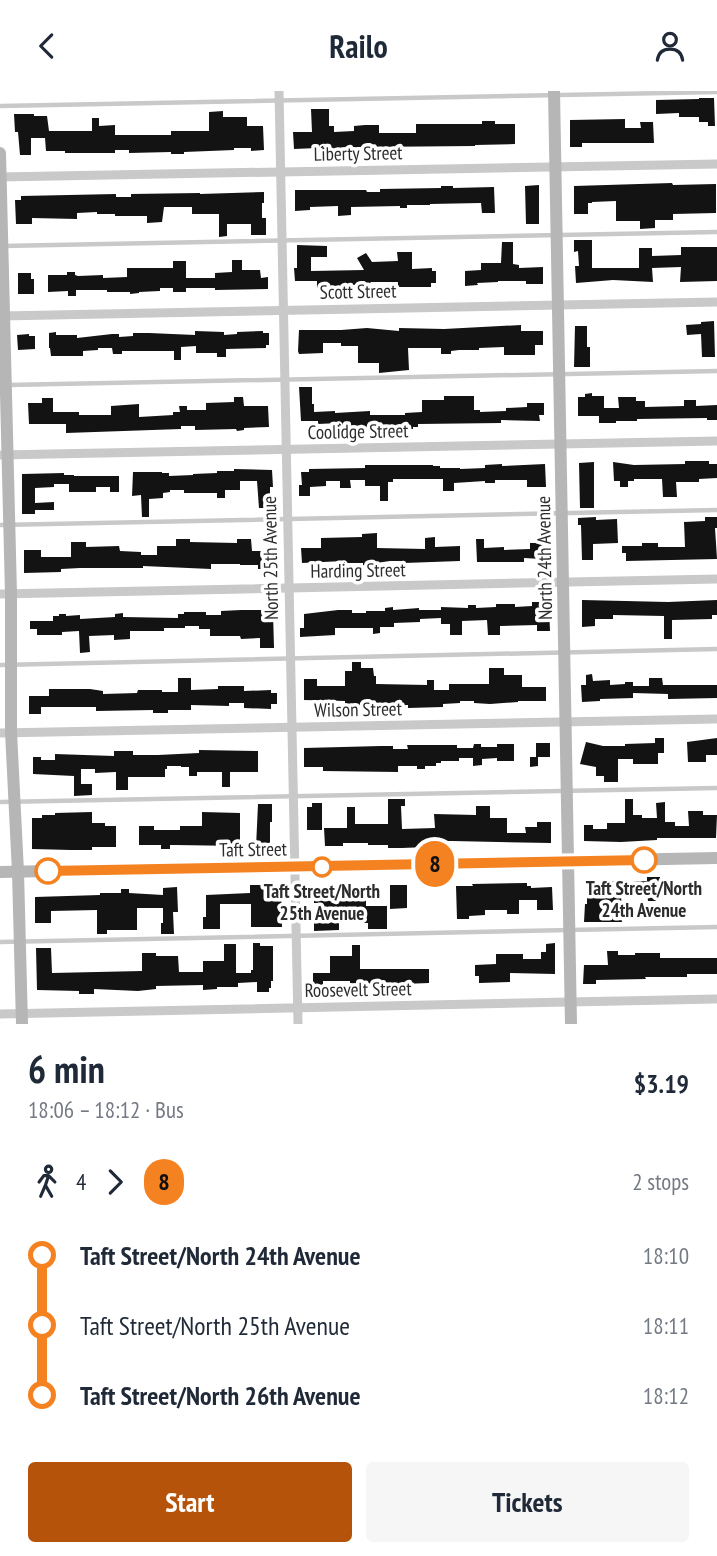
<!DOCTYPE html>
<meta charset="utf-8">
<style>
:root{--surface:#fff;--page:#f6f6f7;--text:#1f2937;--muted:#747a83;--accent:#b45309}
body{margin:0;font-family:"PT Sans Narrow",sans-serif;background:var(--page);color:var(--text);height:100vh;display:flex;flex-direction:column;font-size:26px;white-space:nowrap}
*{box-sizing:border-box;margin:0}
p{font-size:23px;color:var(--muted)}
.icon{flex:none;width:38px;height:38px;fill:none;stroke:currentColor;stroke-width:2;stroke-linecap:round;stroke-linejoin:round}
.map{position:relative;height:933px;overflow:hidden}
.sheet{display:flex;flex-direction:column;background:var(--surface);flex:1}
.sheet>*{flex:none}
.badge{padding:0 14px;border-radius:23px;font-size:24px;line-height:46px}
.map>.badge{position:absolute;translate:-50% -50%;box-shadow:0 0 0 4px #fff}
.legs{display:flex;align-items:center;gap:10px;height:77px;padding:0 28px;font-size:23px}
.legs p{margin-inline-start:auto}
.overview{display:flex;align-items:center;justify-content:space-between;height:119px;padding:0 28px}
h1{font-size:38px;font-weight:700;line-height:52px}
.primary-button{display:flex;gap:14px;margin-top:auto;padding:14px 28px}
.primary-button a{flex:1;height:80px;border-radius:7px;background:var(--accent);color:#fff;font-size:28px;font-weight:700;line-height:80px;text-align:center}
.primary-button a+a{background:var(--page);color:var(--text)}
ul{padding:0 28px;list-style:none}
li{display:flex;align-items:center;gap:24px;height:70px;font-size:26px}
li i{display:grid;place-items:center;width:10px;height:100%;margin:0 9px;background:currentColor}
li i::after{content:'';width:18px;height:18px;margin:-9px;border:5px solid;border-radius:50%;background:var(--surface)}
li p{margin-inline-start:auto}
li:first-child i{background:linear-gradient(#0000 50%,currentColor 0)}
li:last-child i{background:linear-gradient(currentColor 50%,#0000 0)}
header{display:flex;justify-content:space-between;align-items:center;height:91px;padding:0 28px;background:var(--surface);font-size:32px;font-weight:700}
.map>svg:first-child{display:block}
.building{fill:#131313}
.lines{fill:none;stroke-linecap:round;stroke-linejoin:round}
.lane{stroke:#c9c9c9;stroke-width:4.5}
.street{stroke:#c9c9c9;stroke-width:9}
.secondary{stroke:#b6b6b6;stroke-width:12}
.line-1-casing{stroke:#fff;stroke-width:16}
.line-1{stroke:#f58220;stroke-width:10}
.stop-1-dot{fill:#fff;stroke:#f58220;stroke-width:3.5}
.labels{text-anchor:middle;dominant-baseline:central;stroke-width:7;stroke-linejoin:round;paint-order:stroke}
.street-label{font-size:19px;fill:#2c2c2c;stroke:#fff}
.stop-label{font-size:19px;font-weight:bold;fill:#2c2c2c;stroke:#fff}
</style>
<header><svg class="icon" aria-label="back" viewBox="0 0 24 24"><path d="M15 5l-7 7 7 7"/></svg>Railo<svg class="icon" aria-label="person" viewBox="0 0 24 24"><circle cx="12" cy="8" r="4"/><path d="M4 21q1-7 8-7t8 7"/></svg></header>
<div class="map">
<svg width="717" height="933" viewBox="0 0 717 933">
<rect width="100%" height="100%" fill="#fff"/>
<g class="building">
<path d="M699,7H714L715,35H708V31H699V26H679V22L656,23V9L699,8Z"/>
<path d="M311,18H329V35H334V41L354,40V35L365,34H379V42H416V33H482V30H495V33H515V53L475,54V55L365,56L330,58V60L317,61V57L294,58L293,41H312Z"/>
<path d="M223,20V26H247V35H263L264,59L251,60V57H234V59L184,61V63H171V61L129,62V59H115V62H65V60H46L45,47H31V64H20L18,41H15L14,23H34V25H47L49,40H92V27H99V35L115,34V44H171V40H209V21Z"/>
<path d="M625,28V37H641L640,31H653L654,52H582V56H570V29Z"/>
<path d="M672,92L673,94L716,93V122L673,123V129H655V137L640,138V130H616V110L592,111V112H588V123H574V95Z"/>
<path d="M539,94V133H526L525,95Z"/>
<path d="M441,95H453V97L494,96L495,122H482L481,112L430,113V114H407V117H400V115L351,116V124L338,125V115L310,116V119L295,120V99H366L367,101H380V98L441,97Z"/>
<path d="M264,101V112H262V127H266V144H251V133H227V145L219,146V123H192V116H164L162,131L147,132V125H115V123H97V121L77,122V128L32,127V133H16L15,109H21V105L116,103V106H131V103L200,102V103Z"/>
<path d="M574,149H592V177H639V157H652V165L681,164V156H717V190L680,191L681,176L652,177L653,191L613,189L576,192L575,175H579L578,160L574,161Z"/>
<path d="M502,151H513V173L519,174V177L543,176V193H526V190H498V191L477,192L478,194L465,195V180L481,179V172H501Z"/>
<path d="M297,154L327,155V166H311V180L364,179L357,167L366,162L372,171L398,170L397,161H412V178L432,177V180H436V192H431V196H398V191H371L366,197L361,194H348V197H317V190H295L294,177H297Z"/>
<path d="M232,169H242V179H260L261,187L268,186V198L215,199V197H186V201H173V197H160V200L139,201V202L130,203V201H107V199H76V205H68V200L48,201V184H67V181H75V184L78,185L103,184V187L127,186V177H173V170H186V187H215V182L232,181Z"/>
<path d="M18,182H31V188H34V203H18Z"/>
<path d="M714,230L715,266H702L701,243L687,244L686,234L701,233V231Z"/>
<path d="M521,234V240H543V254H535V264H504V256L479,257V259H459L451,260V263H441V257H408L409,279L379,282V272H358V255H341V252H323V262L299,263L298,260L299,239H341L367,237L399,240V237L444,238Z"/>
<path d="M575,235H587V256H590V276H574Z"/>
<path d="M195,240L224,241V244L237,243V241L263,240V242H269V254H266V257L226,258V266H217V262H196V255L181,256V269H174V260H122V263H113L112,257H98V259L83,260V265H51L50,257H49V242L56,241V244H77V247L112,243H119V246L133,245V242H149L195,244Z"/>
<path d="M29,243V245H35V258L18,259L17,244Z"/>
<path d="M299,296H312V313H314V321L335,320V322L370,320V324H405V322L422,321V309H444V305H474V319H480V321L506,320V317L527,316V312H544V324H539L540,330L501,329V332L418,333V336H413V338H385V336L339,337V332L318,333V330H301Z"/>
<path d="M592,302V305H604V317H619L618,306H636V310H645V316L684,315V309H696V315L717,314V329H707V327L637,328V330H616V332H599V325H578V306H585V303Z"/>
<path d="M234,306H243L244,315H268L269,336L244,337V339L237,340L236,338L195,339V335H181V338L66,342V333H29L28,312H42V307H53V321H79V324H111V315L139,313V326L173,324V321H180L179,315H187V319H206V312L234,311Z"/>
<path d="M685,370H709V373H717V387L699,388V391H676L677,406H663L662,388H634V390H628V396H620V390H614L613,371L634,374L685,373Z"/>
<path d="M594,371V417H580L579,372Z"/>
<path d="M502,373V375L545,373L546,396H527V389H495V392H485V390L454,392V400H443V388H393V391H388V410H380V395H365V389H350L351,397H340V390H326V395L310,396V405H299V394H302L301,381H309V378L365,377V374H433V375H440V377H460V378L485,377V374Z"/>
<path d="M234,378L272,379L273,396H270V417H259L257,390H240V399H225V407H217V402H184V399H170V401L163,402V407L149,408V426H142L141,404L132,405L133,381H162V382H169V385L193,384V383L217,382V380H234Z"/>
<path d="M64,382V384H74V385H119V401H110V396H96V401H69V393H54V396L35,397V412L54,411V419H35V423H22V383Z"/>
<path d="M596,426V429L617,428L618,452L593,453V469H582L581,434H578V427Z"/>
<path d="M705,426H717V437H715L717,468L626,470V462H622V455H642V452H658V456H685L684,431L705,430Z"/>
<path d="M377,442V457L425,458V447L435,446V456L460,455V470L404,472V470H390L376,472V474L363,475V472H344V470L302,472L301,457H321V447L362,446V443Z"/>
<path d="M176,448H190V451L237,452V448H251L252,460H274V478H258V474H240V473H211V478L143,475V477H80L61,478V481L24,482V459H41V466H71V451H86V456L119,455L120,460L141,461V464H157V455H176Z"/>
<path d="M476,448H484V457L504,456V459L530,458V452H543L542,468L524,467V471H477Z"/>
<path d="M582,509L668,511L717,509V524H712V528L672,529V548H664V525L613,524V528H595V535L582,536Z"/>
<path d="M532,511H546V516H549L550,540H537V534L500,535V544H488L487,529L462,530V544H450V533H441V527L420,528V531L394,532V536H380V542L373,543V537H335V544L300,546V537H304V523L338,519H352V522H366V520H385V517L393,516V519L419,517V519H441V516L468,517V514H476V517L496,516V513H515V516L532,515Z"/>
<path d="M241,519H269V521H273L274,557H260V547L241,548L240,545H210V538H199V535H185V537H164V540H130V548L114,549V544L89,545L90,561L80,562L79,540L62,541V544H37V538H30V530H53V525H59V523H66V525L80,524V528L115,526V523L123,522V526L178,527V523H184V521H206V524H221V520Z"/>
<path d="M352,571H361V577H373L374,585H376V593L427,594V589H434V599H449V593H489V577H504V584H522V596H546V610H518V611L490,613L474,612V610H460V612L443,613V616L408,617V614L345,615V610L304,609V588H317V595H345V580H352Z"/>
<path d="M592,583L593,590L610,589V594L625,593V591H633V595H649V587H662L663,594H717V607L668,608V603L633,602V607L600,608V610L582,611L581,594H586V584Z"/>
<path d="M178,587H191V599L218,598V595H244V600L271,599V602H277V613H271V618L244,617V612H229V615L191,614V619H168V622H153V619L96,620V616H41V623H29V605H49V598H90L103,600V603L137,602L138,599H162V601H178Z"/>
<path d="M655,647H664V662H658V673H633V668H618V691H604V685H596V676L580,673L586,651L603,655H625V653L655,652Z"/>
<path d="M717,647V664H706V671H688L687,651Z"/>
<path d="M536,652H550V666H538V675L530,676V666H536Z"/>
<path d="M474,653H481V656H497V653H514V670H497V667L482,668V674L473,675V667H459V670H441V672H436V675H425V678H417V675H398V681L323,680V676H304V657L381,655H393V658H408L407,654H457V657H473Z"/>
<path d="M199,659L258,660V681H230V696H222V681H197V685H189V676H181V675H167V678H165V686H128V699H116V681L95,682V678H81V693H92V704L74,705V685L33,683V666H41V669H55V663L114,665V660H133V664H158L199,662Z"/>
<path d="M388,708H405V715H401L402,738L435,737L434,723L476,724V715H490V727H507V742H526L525,736H537V731H551V752L452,750H427V756L402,757H388V754H368V752H343V755H325L324,737H347V716H355V733H388Z"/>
<path d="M625,708H633V724H642V727H657L656,712L665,711V731H675V735H689L688,720H703V724H717L716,747H657V749L621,751L584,750V734H593V738H607V732H625Z"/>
<path d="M312,712H322V739H307V716H312Z"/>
<path d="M258,713H272V731H270V756H256Z"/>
<path d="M92,721V732H105V735H116V756H92V759H71L32,758V727H42V724H55V722Z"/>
<path d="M202,721L240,722V755L175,754H170V758H161V754H139V735H154V739H180V735H202Z"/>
<path d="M647,786H660V802H656V810H648L647,801H621L622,831H584L585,813H587V790H594V792H608V790H615V792L647,790Z"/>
<path d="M527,792V795H531V797L552,796L553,819H537V809H519V823H507V819H485V824L469,825V828H457L456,795H473L472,793Z"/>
<path d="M250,794H281L282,836H251V813H220V838H203V826H206V804L250,802Z"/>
<path d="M390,794H407V817L390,818Z"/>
<path d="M177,796L178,821H173L174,843H161V832H163V817H137V839H107V843H97V819L51,820V832H35V806L100,804V802H121V798H129V802L163,804V797Z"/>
<path d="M366,796V815H387V838H368V832H339V839L314,840V829H319V812H314V797Z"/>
<path d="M253,852H260V855H273V890H271V897H269V901H257V891L238,892V896H217V898L203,899V894L156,895V898L138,900L94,898V903H79V900L37,899L36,857H51L52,882L142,880V862H156V865H178L179,881H203V870H224V853H236V882H251V879H253Z"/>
<path d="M555,852V883L510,882V891L479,892V885H475V874L496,873V863H523V868H541V861H546V853Z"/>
<path d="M352,854H360V878H429V892L350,895V890H323V895H313V882H330V865H352Z"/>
<path d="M607,860H618V864H635V862H660V867H717V883H687V886H645L646,888L596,889V893H583L584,874H608Z"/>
</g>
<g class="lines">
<g class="lane">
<path d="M0,15L717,1"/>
<path d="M3,155L717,141"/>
<path d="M8,294L717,280"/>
<path d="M0,434L717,419"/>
<path d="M0,574L717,558"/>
<path d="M0,711L717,697"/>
<path d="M0,851L717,836"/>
</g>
<g class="street">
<path d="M279,0L298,933"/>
<path d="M0,86L717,73"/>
<path d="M1,225L717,211"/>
<path d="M0,364L717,350"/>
<path d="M0,503L717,488"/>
<path d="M0,642L717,628"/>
<path d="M0,923L717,908"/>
</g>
<g class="secondary">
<path d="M554,0L571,933"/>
<path d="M0,62L11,503V641L18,781L22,933"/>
<path d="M0,781L717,767"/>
</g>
</g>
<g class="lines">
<g class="line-1-casing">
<path id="line-1" d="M48,780L644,769"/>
</g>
<use href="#line-1" class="line-1"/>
</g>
<g class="stop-1-dot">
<circle cx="644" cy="769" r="12"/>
<circle cx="322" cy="776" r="9"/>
<circle cx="48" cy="780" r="12"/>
</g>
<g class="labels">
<g class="street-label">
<text transform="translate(358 62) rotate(-1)">Liberty Street</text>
<text transform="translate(358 200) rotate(-1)">Scott Street</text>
<text transform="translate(358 340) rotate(-1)">Coolidge Street</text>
<text transform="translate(270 467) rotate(-91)">North 25th Avenue</text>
<text transform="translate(544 467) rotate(-91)">North 24th Avenue</text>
<text transform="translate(358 479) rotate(-1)">Harding Street</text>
<text transform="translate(358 618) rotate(-1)">Wilson Street</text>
<text transform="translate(253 758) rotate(-1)">Taft Street</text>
<text transform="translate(358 898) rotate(-1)">Roosevelt Street</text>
</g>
<g class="stop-label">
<text x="644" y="797">Taft Street/North<tspan x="644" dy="22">24th Avenue</tspan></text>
<text x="322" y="800">Taft Street/North<tspan x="322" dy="22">25th Avenue</tspan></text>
</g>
</g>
</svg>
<b class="badge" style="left:435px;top:773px;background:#f58220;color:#111">8</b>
</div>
<section class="sheet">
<div class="overview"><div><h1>6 min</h1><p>18:06 – 18:12 · Bus</p></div><b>$3.19</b></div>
<div class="legs"><svg class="icon" aria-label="walk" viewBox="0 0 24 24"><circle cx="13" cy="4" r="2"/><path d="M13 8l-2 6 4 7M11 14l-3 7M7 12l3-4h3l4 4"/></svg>4<svg class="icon" aria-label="forward" viewBox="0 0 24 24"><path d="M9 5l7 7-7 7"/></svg><b class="badge" style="background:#f58220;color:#111">8</b><p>2 stops</p></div>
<ul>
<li><i style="color:#f58220"></i><b>Taft Street/North 24th Avenue</b><p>18:10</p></li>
<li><i style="color:#f58220"></i><span>Taft Street/North 25th Avenue</span><p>18:11</p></li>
<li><i style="color:#f58220"></i><b>Taft Street/North 26th Avenue</b><p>18:12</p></li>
</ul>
<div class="primary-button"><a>Start</a><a>Tickets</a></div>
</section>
